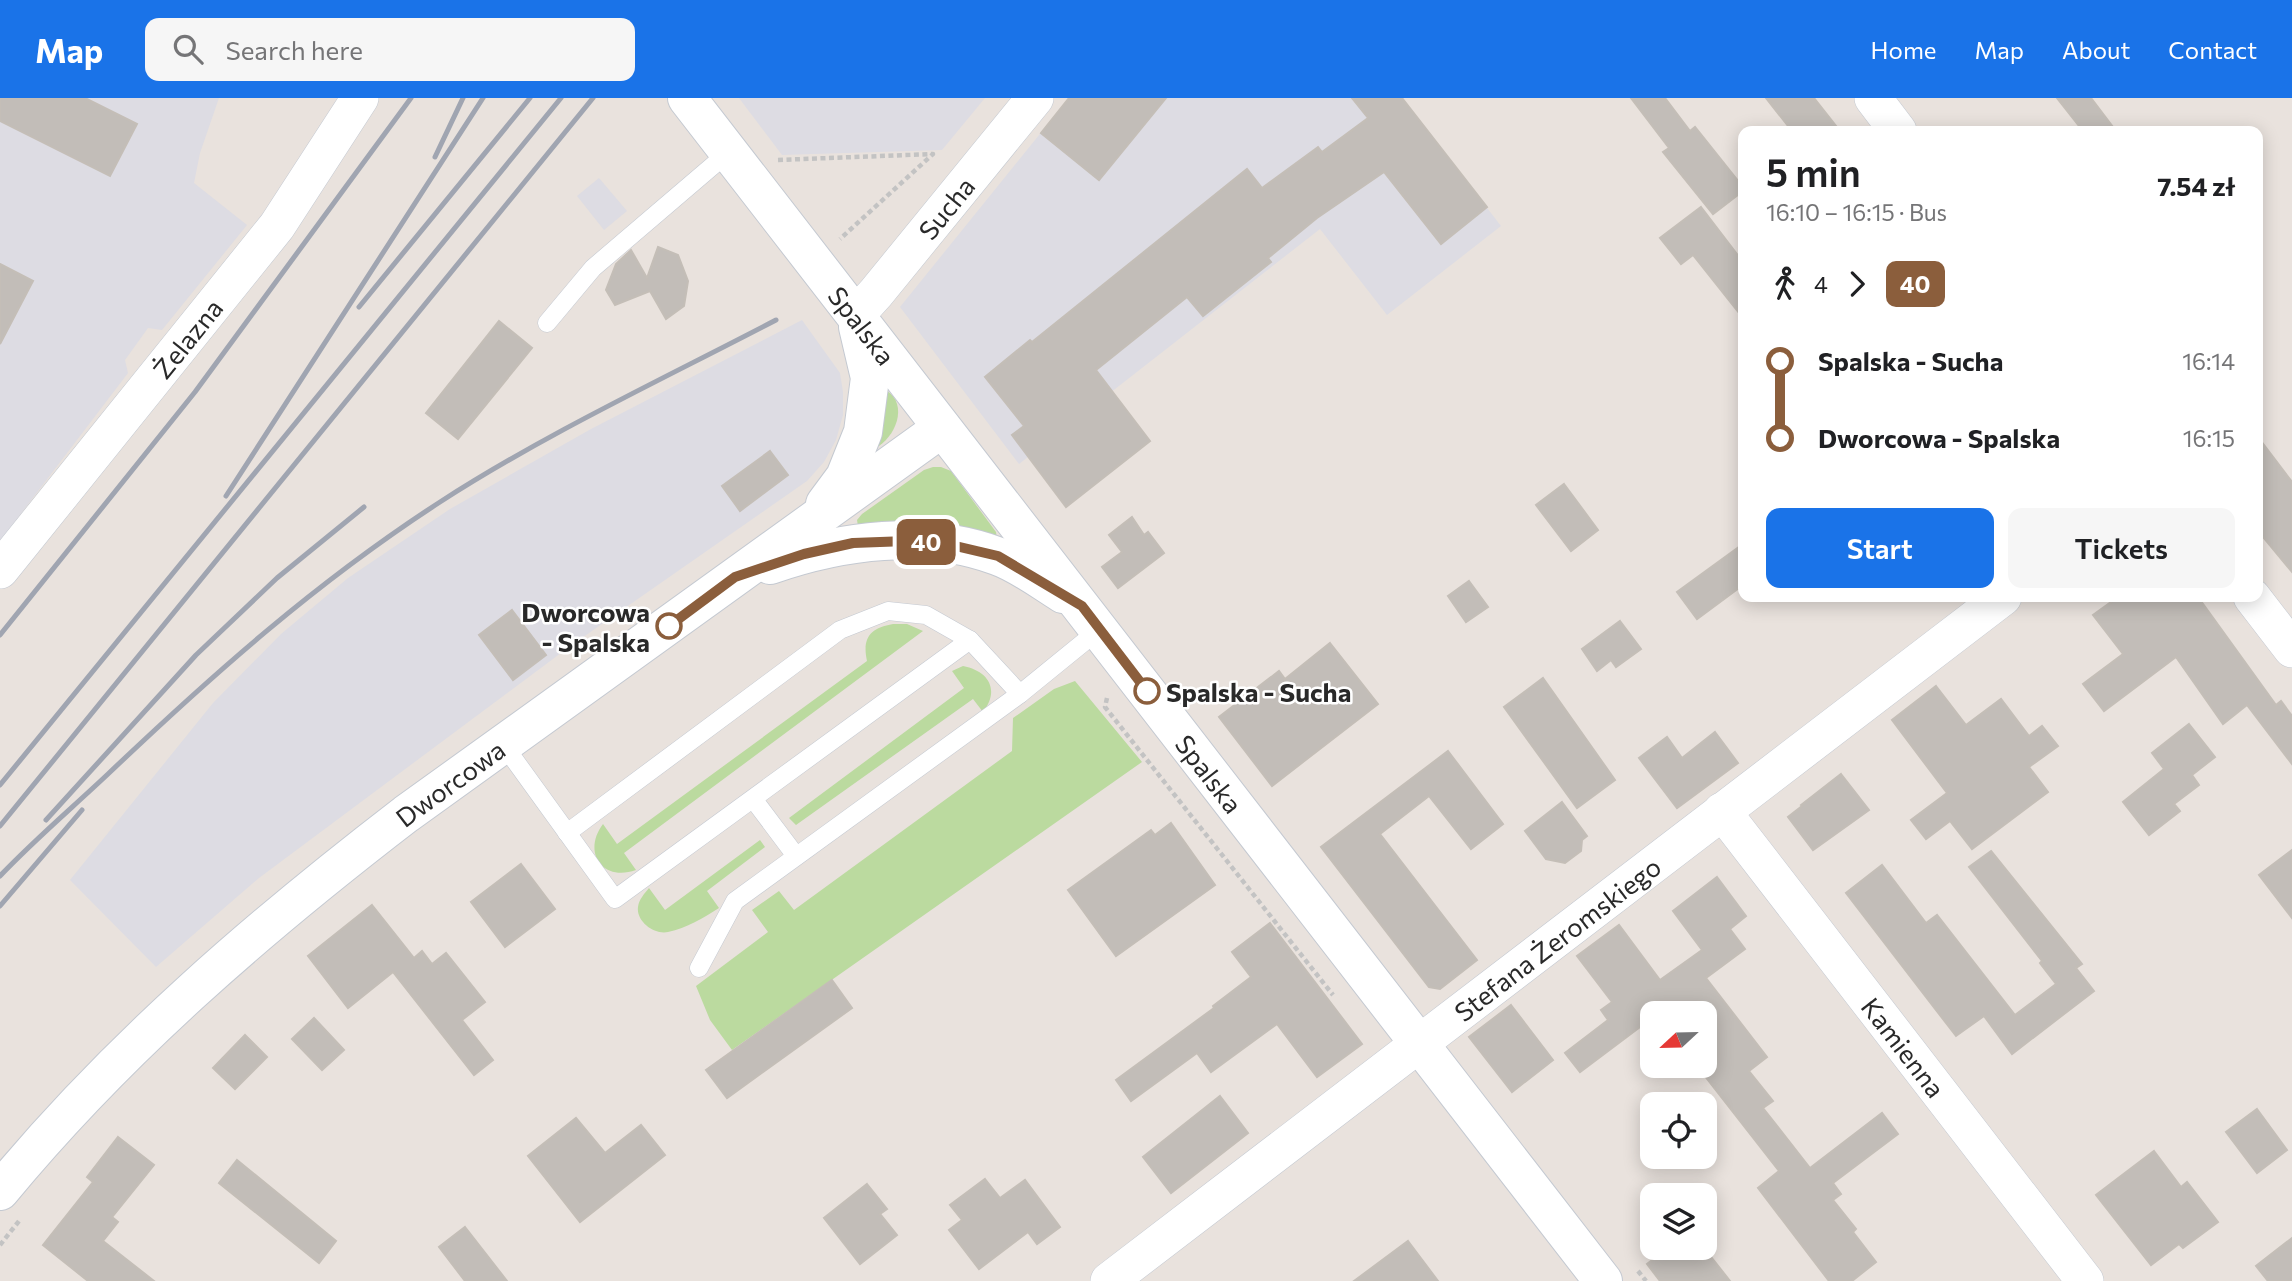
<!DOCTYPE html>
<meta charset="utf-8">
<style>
:root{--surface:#fff;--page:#f6f6f6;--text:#202124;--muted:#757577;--accent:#1a73e8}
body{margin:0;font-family:Commissioner,sans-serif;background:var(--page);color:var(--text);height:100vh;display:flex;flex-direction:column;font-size:26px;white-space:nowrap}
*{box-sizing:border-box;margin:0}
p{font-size:23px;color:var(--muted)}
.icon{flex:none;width:38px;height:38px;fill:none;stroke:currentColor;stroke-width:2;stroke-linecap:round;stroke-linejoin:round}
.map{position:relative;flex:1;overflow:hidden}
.drawer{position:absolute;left:1738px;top:28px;width:525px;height:476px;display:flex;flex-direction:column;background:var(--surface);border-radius:14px;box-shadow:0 4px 18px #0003}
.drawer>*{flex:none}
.badge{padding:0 14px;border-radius:10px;font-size:24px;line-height:46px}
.needle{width:46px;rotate:248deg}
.buttons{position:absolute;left:1640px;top:903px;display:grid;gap:14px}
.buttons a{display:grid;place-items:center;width:77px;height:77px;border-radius:14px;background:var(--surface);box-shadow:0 4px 18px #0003;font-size:35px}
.map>.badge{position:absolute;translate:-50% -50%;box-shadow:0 0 0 4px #fff}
.legs{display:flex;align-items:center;gap:10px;height:77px;padding:0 28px;font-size:23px}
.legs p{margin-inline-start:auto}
.overview{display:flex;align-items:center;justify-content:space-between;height:119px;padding:0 28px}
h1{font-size:38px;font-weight:600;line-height:52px}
.cta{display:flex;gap:14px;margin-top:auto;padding:14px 28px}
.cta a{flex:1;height:80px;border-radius:14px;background:var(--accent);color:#fff;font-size:28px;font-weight:600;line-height:80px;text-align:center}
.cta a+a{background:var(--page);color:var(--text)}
ul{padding:0 28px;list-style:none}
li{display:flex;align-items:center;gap:24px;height:77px;font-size:26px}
li i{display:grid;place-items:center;width:10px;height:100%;margin:0 9px;background:currentColor}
li i::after{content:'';width:18px;height:18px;margin:-9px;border:5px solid;border-radius:50%;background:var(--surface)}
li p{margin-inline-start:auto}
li:first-child i{background:linear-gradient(#0000 50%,currentColor 0)}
li:last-child i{background:linear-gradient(currentColor 50%,#0000 0)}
header{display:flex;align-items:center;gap:42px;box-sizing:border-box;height:98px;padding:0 35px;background:var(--accent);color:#fff}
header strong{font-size:33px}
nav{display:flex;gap:38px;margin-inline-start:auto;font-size:24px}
.search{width:490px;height:63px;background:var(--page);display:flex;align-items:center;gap:18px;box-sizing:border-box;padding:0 24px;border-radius:14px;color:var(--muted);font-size:26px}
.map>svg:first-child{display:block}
.industrial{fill:#dddce3}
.green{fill:#bbda9f}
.building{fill:#c2bdb8;stroke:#c4beb7;stroke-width:2}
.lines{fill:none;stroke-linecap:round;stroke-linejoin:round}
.lane-casing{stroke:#c4c9d1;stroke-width:19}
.street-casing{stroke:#c4c9d1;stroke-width:38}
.secondary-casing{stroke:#c4c9d1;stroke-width:40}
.path{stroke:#c3c3c3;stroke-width:4.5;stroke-dasharray:5 3.5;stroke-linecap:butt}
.lane{stroke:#fff;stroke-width:18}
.street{stroke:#fff;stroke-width:37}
.secondary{stroke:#fff;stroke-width:38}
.rail{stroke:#a0a5b1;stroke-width:5}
.line-1-casing{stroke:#fff;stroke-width:16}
.line-1{stroke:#8b5e3c;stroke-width:10}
.stop-1-dot{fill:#fff;stroke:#8b5e3c;stroke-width:3.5}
.labels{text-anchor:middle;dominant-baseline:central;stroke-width:5;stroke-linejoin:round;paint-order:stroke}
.street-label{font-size:26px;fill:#292929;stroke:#fff}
.stop-label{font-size:26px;font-weight:bold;fill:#292929;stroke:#fff;text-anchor:end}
</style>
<header>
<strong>Map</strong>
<div class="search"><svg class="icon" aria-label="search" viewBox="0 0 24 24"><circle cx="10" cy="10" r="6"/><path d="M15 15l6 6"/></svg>Search here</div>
<nav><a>Home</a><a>Map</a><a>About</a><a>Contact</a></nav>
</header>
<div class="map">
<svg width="2292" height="1183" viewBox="0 0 2292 1183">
<rect width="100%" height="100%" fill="#e9e2dd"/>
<g class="industrial">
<path d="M0,0H219L200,55L194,85L247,127L162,232L148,230L125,262L128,275L0,443Z"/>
<path d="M739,0H985L942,52L782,57Z"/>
<path d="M1069,0H1402L1501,128L1387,217L1320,131L1019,366L900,209Z"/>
<path d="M599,80L627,113L604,132L577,98Z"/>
<path d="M802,222L840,275L843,294V317L836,342L824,364L807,383L569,549L259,780L156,869L70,782L213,605L281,536L348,480L450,411L591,331Z"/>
</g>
<g class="green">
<path d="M882,290C909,302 898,335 879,348L875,347Z"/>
<path d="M933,369H941L951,373L996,434L997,441L858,428L857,422L862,416L924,372Z"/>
<path d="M893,526H907L923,533L624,755L636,772C602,784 582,754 603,726L617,746L867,563C862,540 870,530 893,526Z"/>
<path d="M963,568C989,573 1000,592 983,614L973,601L796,727L789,720L964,590L952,573Z"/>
<path d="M1075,583L1142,664L732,952L710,922L696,888L768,834L752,812L779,793L794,812L1012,653L1013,620L1054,591Z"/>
<path d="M760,742L765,749L707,793L719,810C703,820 687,830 668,834C654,837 636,823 638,809C639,801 645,795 649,790L665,812Z"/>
</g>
<g class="building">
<path d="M0,0H85L137,26L110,78L0,23Z"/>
<path d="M1069,0H1166L1099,82L1041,35Z"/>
<path d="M1352,0H1402L1487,109L1441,146L1384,74L1317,120L1268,160L1271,164L1203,218L1187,199L1096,272L1150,343L1066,409L1012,337L1024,328L985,279L1030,242L1032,244L1247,71L1262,90L1318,49L1322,54L1368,20Z"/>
<path d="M1631,0H1665L1690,33L1695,29L1743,89V93L1713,116L1663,54L1669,50Z"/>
<path d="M1766,0H1814L1840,33H1792Z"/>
<path d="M2057,0H2091L2116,33H2083Z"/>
<path d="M1701,109L1743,164V220L1693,157L1681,166L1660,140Z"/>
<path d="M658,149L678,157L688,183L684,208L666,221L650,193L615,207L606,192L616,166L631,152L647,180Z"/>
<path d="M0,166L33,183L0,246Z"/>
<path d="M499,223L532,250L458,341L426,315Z"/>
<path d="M2258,339L2292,384V474L2258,433Z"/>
<path d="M770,353L788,377L740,413L722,388Z"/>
<path d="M1564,386L1598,432L1571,453L1536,407Z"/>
<path d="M1132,419L1144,437L1148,434L1164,455L1118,490L1102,469L1122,454L1109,437Z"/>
<path d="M1743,446V487L1697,521L1677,494Z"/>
<path d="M1469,483L1488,509L1466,524L1448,498Z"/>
<path d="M2118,499H2198L2276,607L2281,603L2292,618V666L2247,607L2223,626L2176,559L2104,613L2083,586L2123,556L2093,517Z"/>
<path d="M512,512L546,557L513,582L479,537Z"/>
<path d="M1620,523L1641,551L1616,569L1611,562L1597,573L1582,551Z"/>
<path d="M1330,545L1378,606L1272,688L1219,619L1279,573L1285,581Z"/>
<path d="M1543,580L1615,682L1577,710L1504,609Z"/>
<path d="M1936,588L1966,627L2001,601L2029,638L2042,628L2058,648L2029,669L2048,694L1972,751L1950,723L1926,741L1911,722L1947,695L1892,622Z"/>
<path d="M2189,626L2215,659L2192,677L2199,687L2174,706L2180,713L2149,737L2123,704L2164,671L2152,655Z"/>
<path d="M1715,634L1738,665L1677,710L1639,660L1667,639L1682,660Z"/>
<path d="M1448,653L1503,726L1471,751L1429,698L1380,736L1477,862L1440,891L1429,889L1321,749Z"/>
<path d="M1841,676L1869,712L1813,752L1788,719L1802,708L1801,707Z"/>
<path d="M1562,704L1587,738L1582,742L1581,753L1565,765L1546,761L1525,733Z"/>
<path d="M1171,725L1215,787L1116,858L1068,792L1151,732L1155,737Z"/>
<path d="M2292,752V820L2259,777Z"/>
<path d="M1991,753L2082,866L2076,870L2094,893L2012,956L1984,918L1956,938L1846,795L1882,767L1926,825L1937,817L2015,917L2056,886L2040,865L2042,863L1969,769Z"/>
<path d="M521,766L555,811L505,849L471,804Z"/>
<path d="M1717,779L1746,818L1730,831L1745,851L1706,880L1767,959L1749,973L1773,1003L1763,1010L1810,1070L1882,1015L1898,1036L1833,1085L1841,1096L1833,1102L1856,1131L1853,1134L1876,1164L1852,1183H1829L1758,1090L1779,1073L1704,977V915H1652V920L1580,974L1565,955L1608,922L1601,912L1612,904L1577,858L1619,827L1660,882L1702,852L1673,813Z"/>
<path d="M372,807L414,860L422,853L432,866L446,855L485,904L462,922L493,962L474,977L393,874L348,910L308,858Z"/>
<path d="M1270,825L1362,946L1317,979L1277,926L1211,974L1197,955L1131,1003L1116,982L1214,910L1213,908L1251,879L1232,854Z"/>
<path d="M832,882L852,910L727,1000L706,972Z"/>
<path d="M1511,907L1553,962L1512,994L1469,939Z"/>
<path d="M314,920L344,952L322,972L292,941Z"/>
<path d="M245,937L267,959L235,991L213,970Z"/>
<path d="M1220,998L1248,1035L1171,1095L1143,1059Z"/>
<path d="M2257,1011L2287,1052L2257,1075L2226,1034Z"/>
<path d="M576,1020L605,1055L641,1027L665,1057L580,1124L528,1058Z"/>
<path d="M118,1039L154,1067L112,1119L118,1124L103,1143L154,1183H88L43,1147L93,1084L87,1079Z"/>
<path d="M2154,1053L2181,1089L2187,1084L2218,1124L2183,1150L2179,1146L2151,1167L2096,1097Z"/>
<path d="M237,1062L336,1143L319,1165L219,1085Z"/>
<path d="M985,1081L1000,1100L1025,1082L1060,1129L1037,1146L1028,1134L979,1171L949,1132L962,1122L950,1107Z"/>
<path d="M867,1086L887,1111L880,1116L897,1137L860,1166L824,1120Z"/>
<path d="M465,1129L507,1183H465L439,1149Z"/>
<path d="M2292,1140V1183H2268L2256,1168Z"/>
<path d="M1408,1143L1438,1183H1354Z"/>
<path d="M1668,1150H1704L1730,1183H1660L1647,1166Z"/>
</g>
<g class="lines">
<g class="lane-casing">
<g id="lane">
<path d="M547,225L593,170L730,53"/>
<path d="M503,646L615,801L970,542"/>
<path d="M754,702L796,758"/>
<path d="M567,735L840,532L888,513L926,517L970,542L1020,596"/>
<path d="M699,870L735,803L1020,596L1100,531"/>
</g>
</g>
<g class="street-casing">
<g id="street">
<path d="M1873,0L1898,33"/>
<path id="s1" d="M856,217L876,195L1035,0"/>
<path id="s2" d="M0,472L277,128L360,0"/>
<path d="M2252,499L2292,551"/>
<path id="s3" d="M1722,713L2085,1183"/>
<path id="s4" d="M1109,1183L2003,499"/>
</g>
</g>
<g class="secondary-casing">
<g id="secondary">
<path id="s5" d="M687,0L1603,1183"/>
<path d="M825,406L845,379L863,334L870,280L858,229"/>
<path d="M770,467C842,442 924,431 997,458C1020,466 1042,483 1063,496"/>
<path id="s6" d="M0,1093C118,950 259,829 406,716L942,330"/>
</g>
</g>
<g class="path">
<path d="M778,62L933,56L840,141"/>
<path d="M1107,600L1105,609L1333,897"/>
<path d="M0,1147L19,1123"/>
<path d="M1638,1173L1646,1183"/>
</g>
<use href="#lane" class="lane"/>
<use href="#street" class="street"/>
<use href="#secondary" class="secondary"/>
<g class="rail">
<path d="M435,59L463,0"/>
<path d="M359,209L530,0"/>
<path d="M226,398L483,0"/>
<path d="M0,537L195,294L411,0"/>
<path d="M0,687L561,0"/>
<path d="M46,722L196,557L277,480L364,409"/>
<path d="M0,728L593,0"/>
<path d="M0,778C34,742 72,710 108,676C213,576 318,483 440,404C547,335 663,281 776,222"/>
<path d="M0,808L82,712"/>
</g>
</g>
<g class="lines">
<g class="line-1-casing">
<path id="line-1" d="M669,528L735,479L804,456L853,445L907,443L947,446L998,458L1082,508L1147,593"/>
</g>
<use href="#line-1" class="line-1"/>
</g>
<g class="stop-1-dot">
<circle cx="669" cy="528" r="12"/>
<circle cx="1147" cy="593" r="12"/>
</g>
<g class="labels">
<g class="street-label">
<text stroke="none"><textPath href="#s1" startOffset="140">Sucha</textPath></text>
<text stroke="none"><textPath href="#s5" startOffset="287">Spalska</textPath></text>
<text stroke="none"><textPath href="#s2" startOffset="298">Żelazna</textPath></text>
<text stroke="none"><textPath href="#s5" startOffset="854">Spalska</textPath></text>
<text stroke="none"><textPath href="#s6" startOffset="609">Dworcowa</textPath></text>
<text stroke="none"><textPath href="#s4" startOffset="564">Stefana Żeromskiego</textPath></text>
<text stroke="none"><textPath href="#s3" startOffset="298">Kamienna</textPath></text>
</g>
<g class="stop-label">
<text x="650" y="513">Dworcowa<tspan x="650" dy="30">- Spalska</tspan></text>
<text x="1166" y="593" text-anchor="start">Spalska - Sucha</text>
</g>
</g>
</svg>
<div class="buttons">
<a><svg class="needle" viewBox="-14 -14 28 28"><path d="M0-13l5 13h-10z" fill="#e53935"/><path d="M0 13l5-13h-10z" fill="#757577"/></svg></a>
<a><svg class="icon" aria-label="locate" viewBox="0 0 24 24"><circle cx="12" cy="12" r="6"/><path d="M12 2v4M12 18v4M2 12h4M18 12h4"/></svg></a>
<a><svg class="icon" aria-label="layers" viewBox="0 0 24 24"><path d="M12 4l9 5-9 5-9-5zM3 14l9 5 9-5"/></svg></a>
</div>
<b class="badge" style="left:926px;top:444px;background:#8b5e3c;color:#fff">40</b>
<section class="drawer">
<div class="overview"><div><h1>5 min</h1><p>16:10 – 16:15 · Bus</p></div><b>7.54 zł</b></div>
<div class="legs"><svg class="icon" aria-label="walk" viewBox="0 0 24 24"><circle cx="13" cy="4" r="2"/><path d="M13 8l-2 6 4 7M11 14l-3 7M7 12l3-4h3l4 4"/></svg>4<svg class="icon" aria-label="forward" viewBox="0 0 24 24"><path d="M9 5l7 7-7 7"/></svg><b class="badge" style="background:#8b5e3c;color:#fff">40</b></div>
<ul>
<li><i style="color:#8b5e3c"></i><b>Spalska - Sucha</b><p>16:14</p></li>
<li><i style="color:#8b5e3c"></i><b>Dworcowa - Spalska</b><p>16:15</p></li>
</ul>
<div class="cta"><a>Start</a><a>Tickets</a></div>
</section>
</div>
